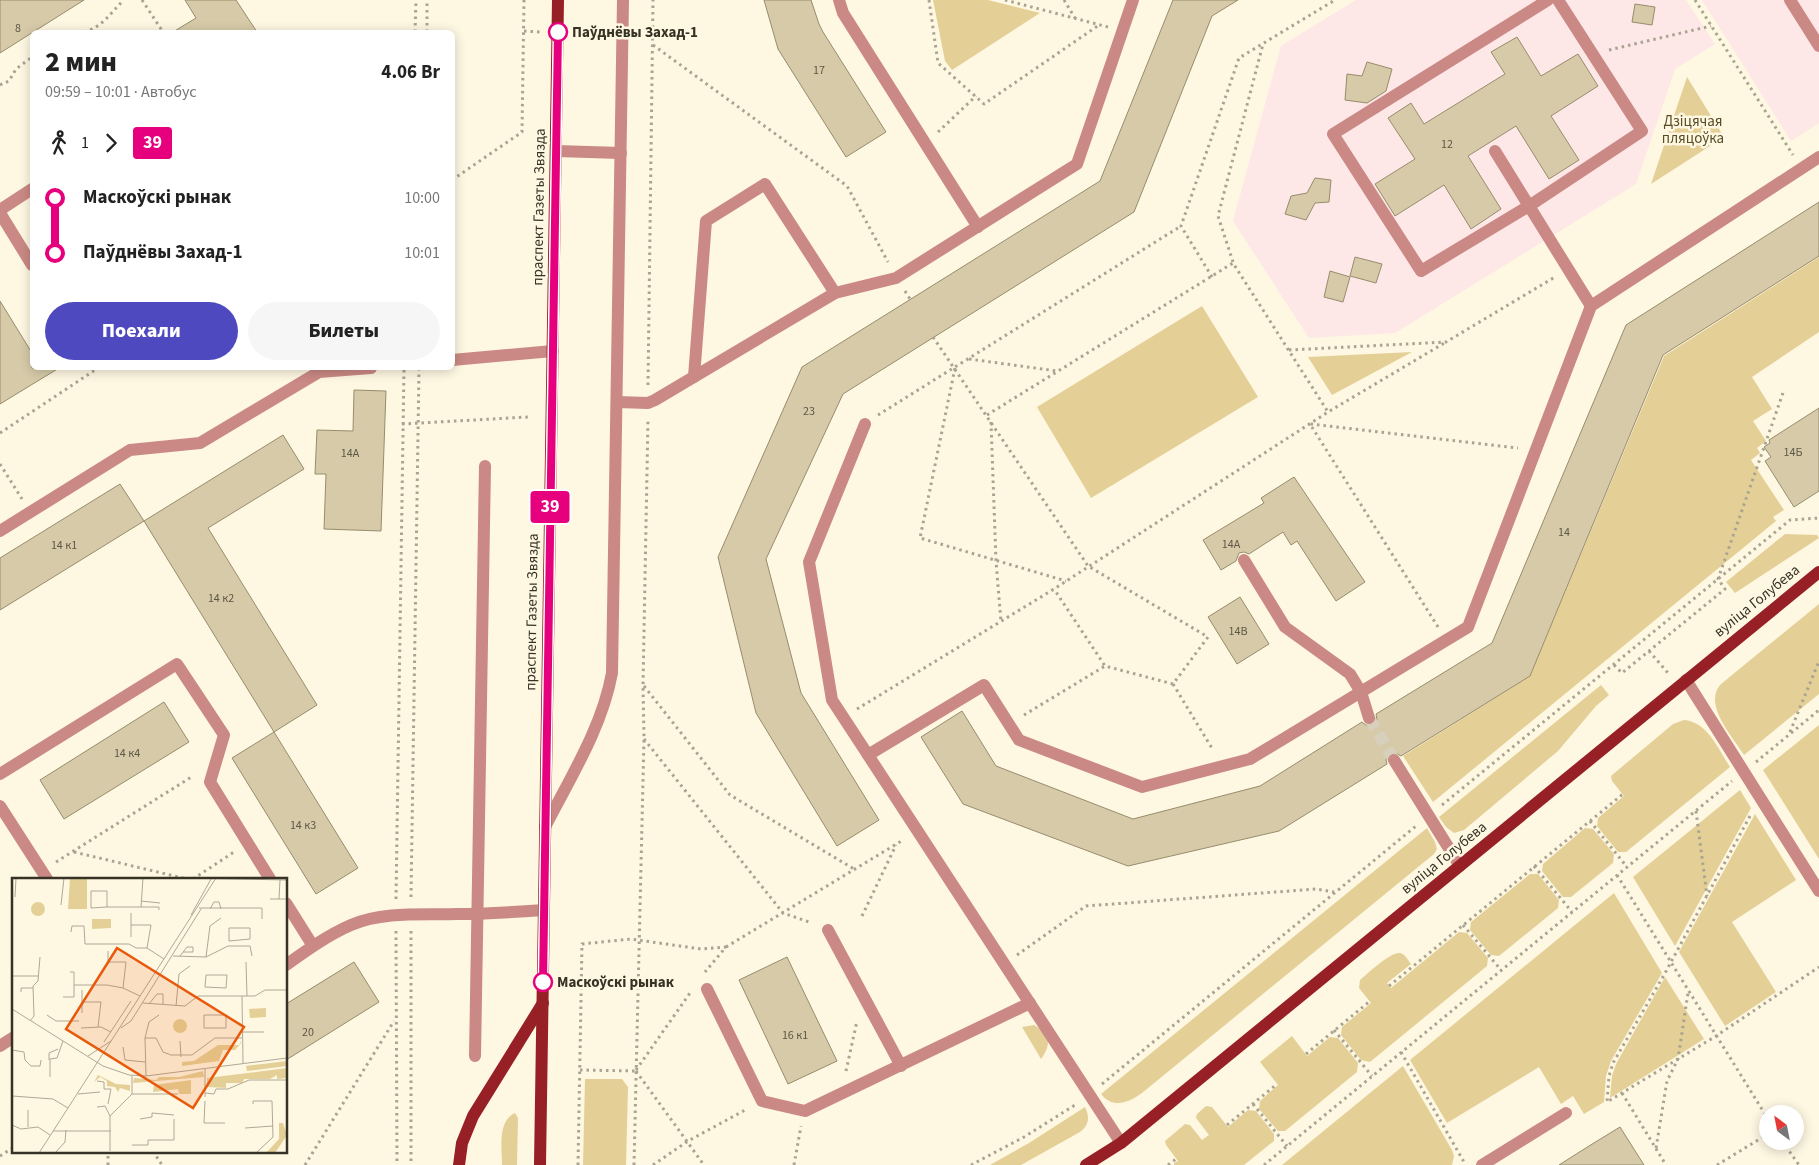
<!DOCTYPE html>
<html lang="ru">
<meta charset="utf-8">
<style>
:root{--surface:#fff;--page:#f6f6f6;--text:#222;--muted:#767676;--accent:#4f49bf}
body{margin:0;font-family:"Source Sans 3",sans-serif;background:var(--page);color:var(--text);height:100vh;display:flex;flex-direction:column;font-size:19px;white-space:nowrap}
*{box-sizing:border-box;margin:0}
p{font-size:16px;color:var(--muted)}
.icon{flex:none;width:28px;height:28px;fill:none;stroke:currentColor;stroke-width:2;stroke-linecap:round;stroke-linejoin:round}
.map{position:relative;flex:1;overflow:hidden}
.side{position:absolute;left:30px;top:30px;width:425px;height:340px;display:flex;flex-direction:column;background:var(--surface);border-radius:8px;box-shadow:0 2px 12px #0003}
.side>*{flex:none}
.badge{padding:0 10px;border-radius:4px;font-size:18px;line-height:32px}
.needle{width:32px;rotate:328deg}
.buttons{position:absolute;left:1759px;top:1105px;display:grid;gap:10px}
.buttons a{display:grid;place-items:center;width:45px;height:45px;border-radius:50%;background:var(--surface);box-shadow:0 2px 12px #0003;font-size:25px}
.map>.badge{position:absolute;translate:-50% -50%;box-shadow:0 0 0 2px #fff}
.legs{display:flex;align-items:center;gap:8px;height:55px;padding:0 15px;font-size:16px}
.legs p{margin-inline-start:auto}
.head{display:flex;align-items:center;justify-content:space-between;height:85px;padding:0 15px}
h1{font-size:28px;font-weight:800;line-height:38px}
.primary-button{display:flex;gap:10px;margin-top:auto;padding:10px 15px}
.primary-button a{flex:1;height:58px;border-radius:30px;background:var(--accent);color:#fff;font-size:20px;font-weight:800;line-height:58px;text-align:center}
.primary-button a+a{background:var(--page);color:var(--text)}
ul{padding:0 15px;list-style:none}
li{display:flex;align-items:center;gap:18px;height:55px;font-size:19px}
li i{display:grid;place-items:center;width:8px;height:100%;margin:0 6px;background:currentColor}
li i::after{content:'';width:12px;height:12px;margin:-6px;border:4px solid;border-radius:50%;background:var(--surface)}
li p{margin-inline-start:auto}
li:first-child i{background:linear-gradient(#0000 50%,currentColor 0)}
li:last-child i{background:linear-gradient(currentColor 50%,#0000 0)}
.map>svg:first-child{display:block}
.education{fill:#fde7e7}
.green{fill:#e4d097}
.building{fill:#d6caa8;stroke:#978c6c}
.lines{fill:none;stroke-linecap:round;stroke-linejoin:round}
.minor-tunnel{stroke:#d6d0bc;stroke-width:12;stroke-dasharray:12 6;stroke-linecap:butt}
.path{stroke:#a9a492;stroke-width:3;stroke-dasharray:2.5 4;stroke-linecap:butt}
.minor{stroke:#ca8984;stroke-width:12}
.major{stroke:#972026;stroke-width:12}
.line-1-casing{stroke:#fff;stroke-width:11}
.line-1{stroke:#e6007e;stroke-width:8}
.stop-1-dot{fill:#fff;stroke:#e6007e;stroke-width:2.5}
.labels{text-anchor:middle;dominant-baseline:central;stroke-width:5;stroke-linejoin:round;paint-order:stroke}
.number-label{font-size:12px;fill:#5e5846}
.stop-label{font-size:15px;font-weight:bold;fill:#363225;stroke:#fef7e2;text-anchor:start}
.park-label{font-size:15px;fill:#594c24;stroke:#fef7e2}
.street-label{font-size:15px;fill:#363225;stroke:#fef7e2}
.inset-road{fill:none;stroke:#aea896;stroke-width:1}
.view{fill:#e8590c;fill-opacity:0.15;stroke:#e8590c;stroke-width:2.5}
.inset-edge{fill:none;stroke:#363225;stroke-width:2.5}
</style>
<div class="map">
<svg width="1819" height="1165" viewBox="0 0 1819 1165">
<rect width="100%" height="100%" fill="#fef7e2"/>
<g class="education">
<path d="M1356,0H1686L1715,44L1675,69L1636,184L1395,333L1309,338L1233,221L1281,46Z"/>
<path d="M1702,0H1819V123L1791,141Z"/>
</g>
<g class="green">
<path d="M933,0H988L1040,13L952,70L945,61Z"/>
<path d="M1687,77L1724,137L1651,184Z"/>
<path d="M1819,257V332L1752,377L1772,409L1753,421L1766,441L1757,448L1760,453L1751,460L1784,510L1773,517L1776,521L1433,802L1403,756L1530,676L1664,356Z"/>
<path d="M1202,306L1258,397L1091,498L1037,407Z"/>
<path d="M1412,352L1332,395L1308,357Z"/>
<path d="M1785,534L1817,535L1819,538L1735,593L1726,582Z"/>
<path d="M1819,604V694L1744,755C1733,737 1702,704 1721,684Z"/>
<path d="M1601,685L1609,695L1596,706L1558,751L1464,830L1454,833L1446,827L1439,817Z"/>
<path d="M1684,720C1708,722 1718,749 1730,767L1626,852H1618L1597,826L1598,818L1624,796L1612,781L1611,776L1673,724Z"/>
<path d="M1819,725V859L1763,770Z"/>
<path d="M1740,790L1751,808L1675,946L1633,877Z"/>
<path d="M1755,814L1796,880L1732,922L1776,992L1725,1026L1679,952Z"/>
<path d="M1427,828L1435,842L1437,849L1434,854L1142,1093C1128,1103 1113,1109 1101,1094Z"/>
<path d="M1585,828L1593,829L1614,854L1613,863L1571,897H1563L1542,871L1543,864Z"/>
<path d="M1530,874H1538L1559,900L1558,908L1499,956L1491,955L1470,930L1471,922Z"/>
<path d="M1614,893L1662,973L1611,1061L1606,1076L1604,1102L1584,1114L1573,1096L1561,1104L1539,1067L1447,1123L1410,1060Z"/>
<path d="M1459,932L1467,933L1488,958L1487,966L1370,1062L1361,1060L1341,1035L1342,1027L1371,1003L1359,988L1360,980C1367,974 1391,951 1400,953C1405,954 1408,960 1411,964L1387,983L1391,988Z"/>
<path d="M1665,977L1704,1039L1610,1098L1612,1076L1616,1064Z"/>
<path d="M1034,1025C1050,1034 1052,1044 1041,1059L1022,1027Z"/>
<path d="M1292,1036L1307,1056L1330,1037L1338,1038L1358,1063L1357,1072L1285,1131H1278L1259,1109L1260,1101L1278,1085L1260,1062Z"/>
<path d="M1403,1066L1452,1150L1454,1156L1452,1165H1282Z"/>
<path d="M585,1079H622L628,1087L626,1165H583Z"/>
<path d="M1206,1106L1212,1107L1228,1127L1248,1110L1256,1111L1274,1134V1141L1244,1165H1174V1163L1178,1161L1166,1145L1165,1141L1185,1124L1190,1125L1202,1140L1209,1135L1196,1118L1197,1114Z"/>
<path d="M1085,1107C1090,1117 1089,1125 1080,1132L1021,1165H990L1029,1143Z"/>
<path d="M515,1113L518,1118L517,1165H502C502,1149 497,1121 515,1113Z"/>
</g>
<g class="building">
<path d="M0,0H84L0,53Z"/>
<path d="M185,0H236L257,32H173L196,18Z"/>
<path d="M764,0H811L819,24L823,32L886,132L846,157L778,49Z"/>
<path d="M1173,0H1238L1212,16L1134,212L843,394L766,559L801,693L879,820L837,846L756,713L718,557L802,367L1100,181Z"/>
<path d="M1635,4L1655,7L1652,25L1632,22Z"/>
<path d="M1517,37L1541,76L1578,54L1598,86L1551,116L1579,160L1549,179L1516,126L1468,156L1501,209L1471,229L1444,185L1395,216L1375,184L1415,159L1388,118L1411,103L1424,124L1505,74L1491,52Z"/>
<path d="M1367,62L1392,69L1386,91L1367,103L1345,100L1347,74L1362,76Z"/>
<path d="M1315,178L1331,180L1329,202L1315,203L1306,220L1285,214L1291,196L1307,193Z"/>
<path d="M1819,202V256L1663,355L1530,676L1401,756L1394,752L1389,753L1386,760L1387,764L1279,831L1128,866L963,804L921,737L962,711L996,766L1133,819L1260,786L1362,722L1367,726H1372L1377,720L1376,714L1492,643L1626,325Z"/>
<path d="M1355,257L1382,264L1376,283L1350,276Z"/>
<path d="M1330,271L1350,277L1343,302L1324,297Z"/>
<path d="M0,301L32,353V368H59L0,404Z"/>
<path d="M354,390L386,391L381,531L324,529L326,474H315L317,430L353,431Z"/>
<path d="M1819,408V491L1794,507L1765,461L1771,457L1764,447L1770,443L1769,440Z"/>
<path d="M283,435L304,469L208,528L317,705L274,732L144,521Z"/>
<path d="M1294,477L1365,582L1336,601L1297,541L1291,545L1283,532L1249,554L1244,552L1239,553L1236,561L1221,570L1203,540L1264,503L1261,498Z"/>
<path d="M120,484L144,521L0,610V558Z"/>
<path d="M1240,597L1269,644L1237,664L1208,617Z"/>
<path d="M164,702L189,742L64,819L40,780Z"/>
<path d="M274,732L358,868L316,894L232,758Z"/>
<path d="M787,957L837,1061L788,1084L739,980Z"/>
<path d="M354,962L379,1002L286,1060V1004Z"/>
<path d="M1620,1127L1644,1165H1559L1589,1146Z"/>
</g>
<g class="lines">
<path class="minor-tunnel" d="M1369,718L1394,760"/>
<g class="path">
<path d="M142,0L163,32"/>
<path d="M929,0L938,63L984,104L1099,25"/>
<path d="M1005,0L1108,27"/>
<path d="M1064,0L1075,18"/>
<path d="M1695,0L1793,155"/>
<path d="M524,31L540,32"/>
<path d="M84,32C103,27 110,13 124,0"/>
<path d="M415,32L416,0"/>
<path d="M427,32V0"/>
<path d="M653,45L847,186L888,262"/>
<path d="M1609,50L1711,26"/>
<path d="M0,85L9,81L16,69L32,57"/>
<path d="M938,132L976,96"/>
<path d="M452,180L522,132L524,0"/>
<path d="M1233,262L1218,216L1263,44"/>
<path d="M1212,277L1181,226L1239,58L1335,0"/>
<path d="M905,291L910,299"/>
<path d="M933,337L1088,566L1208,637L1173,684L1105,666L1054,589"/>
<path d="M1289,350L1446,342L1555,277"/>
<path d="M969,359L1057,371"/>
<path d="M955,368L920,538L1066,581"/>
<path d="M648,385L653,0"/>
<path d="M878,415L1181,226"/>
<path d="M987,415L1233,263L1328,412"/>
<path d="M991,422L996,561L1001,622"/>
<path d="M402,424L528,417"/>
<path d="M0,433L98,368"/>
<path d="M0,464L22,499"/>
<path d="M1438,627L1310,424L1518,448"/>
<path d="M1649,651L1668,673"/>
<path d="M1614,665L1622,673L1725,589L1718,579L1784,390"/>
<path d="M1173,684L1213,750"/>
<path d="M644,686L730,795L854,869"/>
<path d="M857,709L1054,589L1328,412L1446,342"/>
<path d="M1024,715L1105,666"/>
<path d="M1790,732L1819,661"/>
<path d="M644,739L783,913L812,923"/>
<path d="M1756,762L1819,710"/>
<path d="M1442,805L1790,520L1819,518"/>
<path d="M1696,811L1707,896"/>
<path d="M1750,816L1664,975L1613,1063L1609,1076L1607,1102L1716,1036L1819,967"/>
<path d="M1590,821L1627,867"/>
<path d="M74,852L187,879"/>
<path d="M56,862L193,776"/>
<path d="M1534,866L1572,912"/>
<path d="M1617,875L1768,1119"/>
<path d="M193,879L234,852"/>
<path d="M411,897L419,368"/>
<path d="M396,899L404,368"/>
<path d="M862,916L896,845"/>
<path d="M1463,925L1501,970"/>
<path d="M396,931L397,1165"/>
<path d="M411,931V1165"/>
<path d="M726,947L903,840"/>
<path d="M1017,955L1086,906L1316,889L1334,892"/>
<path d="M560,983L581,984"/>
<path d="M1389,986L1623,794"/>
<path d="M1334,1030L1372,1076"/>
<path d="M1401,1052L1464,1162"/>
<path d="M1306,1054L1370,1001"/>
<path d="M580,1070L636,1071"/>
<path d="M636,1070L690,993"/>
<path d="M636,1071L704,1165"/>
<path d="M846,1071L857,1021"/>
<path d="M1102,1084L1416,826"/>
<path d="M1622,1093L1666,1165"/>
<path d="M1253,1104L1287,1146"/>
<path d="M1227,1125L1277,1084"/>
<path d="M1782,1141L1799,1165"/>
<path d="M1656,1148L1667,1081L1678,1059L1688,993"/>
<path d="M153,1151L162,1165"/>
<path d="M0,1156L14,1147"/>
<path d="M108,1165V1151"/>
<path d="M305,1165L394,1021"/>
<path d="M578,1165L582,944L631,939L701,949L726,947L705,972"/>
<path d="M634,1165L644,738L643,686L648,418"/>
<path d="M653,1165L688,1141L747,1109"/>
<path d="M794,1165L801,1126"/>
<path d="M971,1165L1024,1137L1075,1105"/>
<path d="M1168,1165L1176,1159"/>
<path d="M1264,1165L1732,781"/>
<path d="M1717,1165L1768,1134"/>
</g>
<g class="minor">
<path d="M839,0L843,13L978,227"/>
<path d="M1548,0L1333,134L1421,271L1529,206L1642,131L1558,0"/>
<path d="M1790,0L1819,46"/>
<path d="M556,151L621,153"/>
<path d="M1495,151L1591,306"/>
<path d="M0,210L32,189"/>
<path d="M0,213L32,265"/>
<path d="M452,360L553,351"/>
<path d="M694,377L706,221L765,184L835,293"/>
<path d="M617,402L648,403L655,400L835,293L896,278L1077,164L1133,0"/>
<path d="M865,424L809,562L832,700L868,755L984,685L1019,740L1142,787L1250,759L1468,627L1591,306L1819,157"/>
<path d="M0,531L130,450L200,443L319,372L371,368"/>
<path d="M1244,560L1285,627L1350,674L1361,692L1369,718"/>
<path d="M1686,680L1819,891"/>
<path d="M868,755L1121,1143"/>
<path d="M1394,760L1460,866"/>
<path d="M0,774L177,664L224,735L210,782L270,879"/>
<path d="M0,806L47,879"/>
<path d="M545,827C570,778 602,728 612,673L623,0"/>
<path d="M286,903L313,946"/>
<path d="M828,930L901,1066"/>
<path d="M286,965C307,950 328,935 351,925C383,911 423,915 457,914C486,914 515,912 544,910"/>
<path d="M707,989L762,1101L805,1111L1030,1003"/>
<path d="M0,1046L14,1037"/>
<path d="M475,1056L485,466"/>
<path d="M1482,1165L1566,1113"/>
</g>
<g class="major">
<path d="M459,1165L462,1143L473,1116L543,1003"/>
<path d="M540,1165L558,0"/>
<path d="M1086,1165L1121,1143L1819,572"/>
</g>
</g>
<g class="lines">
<g class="line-1-casing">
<path id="line-1" d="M543,982L558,32"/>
</g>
<use href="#line-1" class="line-1"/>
</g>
<g class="stop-1-dot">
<circle cx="558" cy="32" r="9"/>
<circle cx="543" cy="982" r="9"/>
</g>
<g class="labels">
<g class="number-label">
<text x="18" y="28">8</text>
<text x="819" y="70">17</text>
<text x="1447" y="144">12</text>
<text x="809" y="411">23</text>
<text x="1793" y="452">14Б</text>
<text x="350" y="453">14А</text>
<text x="1564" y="532">14</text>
<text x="1231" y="544">14A</text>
<text x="64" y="545">14 к1</text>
<text x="221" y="598">14 к2</text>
<text x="1238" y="631">14В</text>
<text x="127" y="753">14 к4</text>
<text x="303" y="825">14 к3</text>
<text x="308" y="1032">20</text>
<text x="795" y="1035">16 к1</text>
</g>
<g class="stop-label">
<text x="572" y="32">Паўднёвы Захад-1</text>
<text x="557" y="982">Маскоўскі рынак</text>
</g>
<g class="park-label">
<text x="1693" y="121">Дзіцячая<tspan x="1693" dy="17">пляцоўка</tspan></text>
</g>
<g class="street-label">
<text transform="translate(539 207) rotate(-89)">праспект Газеты Звязда</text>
<text transform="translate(1757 601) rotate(-39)">вуліца Голубева</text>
<text transform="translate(532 612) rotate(-89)">праспект Газеты Звязда</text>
<text transform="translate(1444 858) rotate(-39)">вуліца Голубева</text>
</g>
</g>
<g transform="translate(12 878)">
<rect width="275" height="275" fill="#fef7e2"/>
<path d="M58,0H81L75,1V31H56ZM19 31a7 7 0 1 1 14 0a7 7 0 1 1-14 0ZM80,41H99V50L80,51ZM254,130V139L238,140L237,131ZM161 148a7 7 0 1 1 14 0a7 7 0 1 1-14 0ZM229,163V165L223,172H211L207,183L170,188V184L182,183L206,167H227ZM275,183V188L235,193L234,188L241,187ZM275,190V200L265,201V197L258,201H232L230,205H214V210L195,209V200ZM191,193L192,199L121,205L122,200L144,202L147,199H167ZM86,197L104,206L118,207V213L108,210L106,214L103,209L95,208V203L88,199L82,204ZM179,202V216H167L166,211L141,214L142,207ZM267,245H271L275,257L263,275H254L267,261Z" fill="#e4d097"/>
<path class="inset-road" d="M131,0L129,29H147V32M176,0L275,2M3,19L4,0M258,21H275M267,21L268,2M129,23L148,25M49,27L52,0M95,29L79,30V13H95V29H129M187,30H250V41M198,31L202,24H207L209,31M179,37L199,1M119,47H139L135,70M217,50H238V61L217,63ZM59,54L60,48H72L73,66H117L124,70H135L152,81M119,59V35M96,73V84H114L111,110M161,78L194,79L216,68H238L240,78M168,78L175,69H181V74H171M194,79L198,48L209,40M234,84L235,118M58,94H62V107M215,97L214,110L193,109L194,97ZM0,98H26M70,112V135M9,114V110H21M230,118L231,185M51,119H62V107H95L111,110L128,118M70,124H89L86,149M131,125L173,128L186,118H243L253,112H275M137,126L145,116H151V126M164,128L167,96L178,88M0,131L91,188L117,197L134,198L275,180M35,137L44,143H67M147,137L137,144L133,160H144L151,174L159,177H180L203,160H230M192,137H214V150H192ZM18,143L22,138L21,108L26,103L28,79M69,150L89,149L99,154M109,150L119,143L189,31M230,154H252M133,160L134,198M168,163L169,179M92,164L119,123M111,169L113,182L133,184M0,172L12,174L13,182L19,188H28L29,182M76,178L99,163M37,182V175L46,171M38,199V181L45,180L51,163M85,203L92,204V211H99L96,226M193,215L202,216L204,211H216L237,202H275M66,216L88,214M120,216V198M0,218L41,221L56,230M193,219V191M193,223L192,245H213M241,226V223H260L261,259L244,275M85,229L93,228L98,238M16,232V249M128,241L140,239V235L162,237M0,247L9,251L26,249L38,257M233,250L261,248M41,253H99M120,267H136V262H162V241M98,273V238L120,216H166M27,275L204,0M43,275L53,264L54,252"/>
<path class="view" d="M105,70L232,149L181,230L54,151Z"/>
<rect width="275" height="275" class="inset-edge"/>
</g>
</svg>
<div class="buttons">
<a><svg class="needle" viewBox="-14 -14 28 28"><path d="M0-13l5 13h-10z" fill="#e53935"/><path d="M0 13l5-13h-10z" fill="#767676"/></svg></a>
</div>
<b class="badge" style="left:550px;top:507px;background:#e6007e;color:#fff">39</b>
<section class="side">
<div class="head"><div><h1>2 мин</h1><p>09:59 – 10:01 · Автобус</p></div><b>4.06 Br</b></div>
<div class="legs"><svg class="icon" aria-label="walk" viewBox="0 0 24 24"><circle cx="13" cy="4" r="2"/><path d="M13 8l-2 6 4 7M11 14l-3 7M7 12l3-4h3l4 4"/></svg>1<svg class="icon" aria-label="forward" viewBox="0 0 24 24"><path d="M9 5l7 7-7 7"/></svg><b class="badge" style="background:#e6007e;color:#fff">39</b></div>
<ul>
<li><i style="color:#e6007e"></i><b>Маскоўскі рынак</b><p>10:00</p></li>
<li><i style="color:#e6007e"></i><b>Паўднёвы Захад-1</b><p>10:01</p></li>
</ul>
<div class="primary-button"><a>Поехали</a><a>Билеты</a></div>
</section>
</div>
